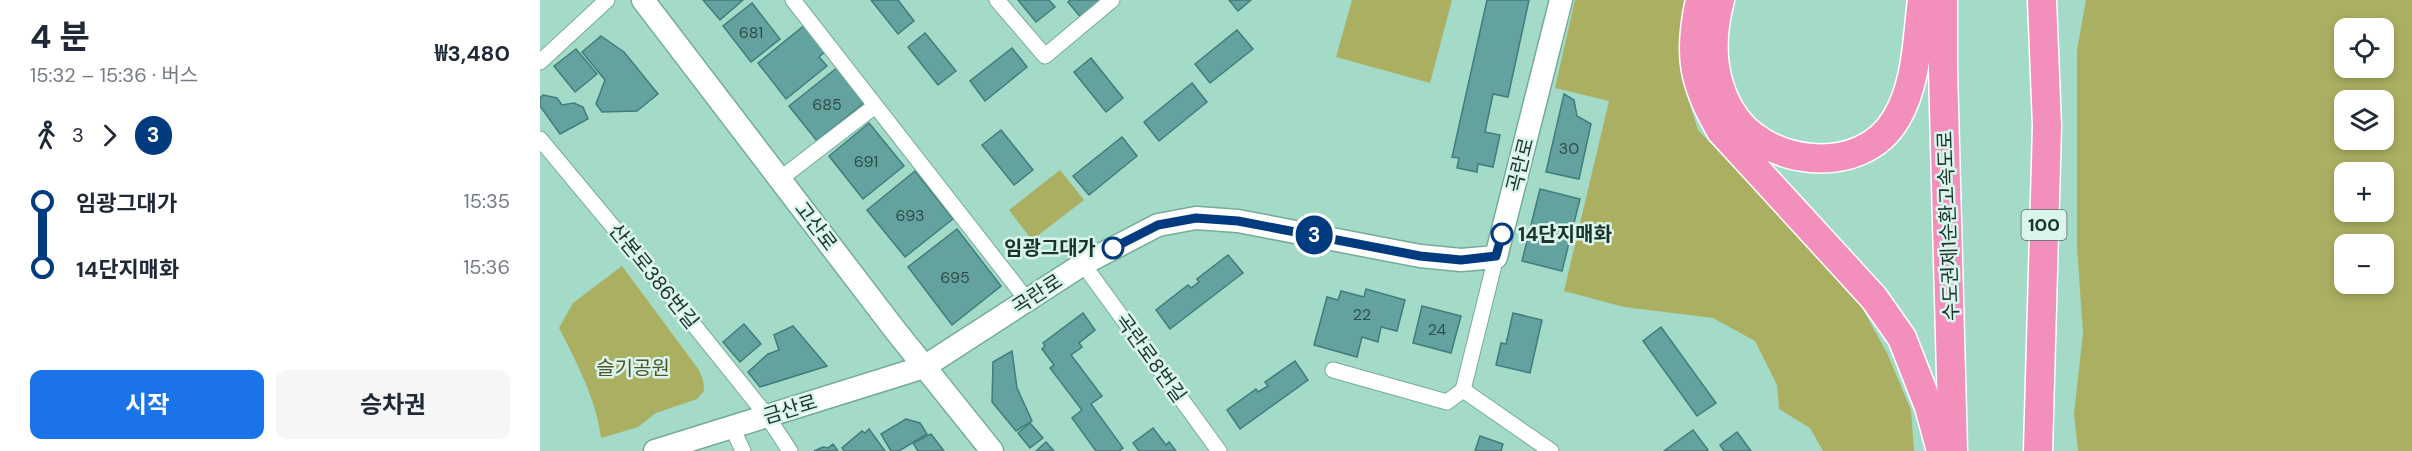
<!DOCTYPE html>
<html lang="ko">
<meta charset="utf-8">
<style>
:root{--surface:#fff;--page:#f6f6f7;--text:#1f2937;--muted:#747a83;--accent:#1a73e8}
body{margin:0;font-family:"DM Sans","Noto Sans KR",sans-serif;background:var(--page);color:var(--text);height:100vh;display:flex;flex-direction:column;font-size:22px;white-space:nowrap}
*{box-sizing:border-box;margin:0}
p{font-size:20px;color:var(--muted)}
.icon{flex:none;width:33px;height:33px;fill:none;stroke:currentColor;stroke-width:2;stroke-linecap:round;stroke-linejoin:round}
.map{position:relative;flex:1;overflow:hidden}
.side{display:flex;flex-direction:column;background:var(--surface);width:540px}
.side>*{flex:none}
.badge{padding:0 12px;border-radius:20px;font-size:21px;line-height:39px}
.tools{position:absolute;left:1794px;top:18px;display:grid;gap:12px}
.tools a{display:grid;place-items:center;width:60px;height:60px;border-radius:12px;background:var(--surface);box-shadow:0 3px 9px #0003;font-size:30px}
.map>.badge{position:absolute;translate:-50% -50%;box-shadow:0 0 0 3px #fff}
.legs{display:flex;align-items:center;gap:9px;height:66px;padding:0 30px;font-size:20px}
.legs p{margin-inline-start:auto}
.overview{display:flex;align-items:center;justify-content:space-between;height:102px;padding:0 30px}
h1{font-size:33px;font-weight:700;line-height:45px}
.button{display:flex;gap:12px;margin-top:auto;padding:12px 30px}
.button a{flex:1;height:69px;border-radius:12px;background:var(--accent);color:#fff;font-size:24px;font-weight:700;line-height:69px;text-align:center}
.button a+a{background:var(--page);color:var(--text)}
ul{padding:0 30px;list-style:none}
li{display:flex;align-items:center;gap:21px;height:66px;font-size:22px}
li i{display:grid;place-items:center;width:9px;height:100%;margin:0 8px;background:currentColor}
li i::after{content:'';width:15px;height:15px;margin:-8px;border:4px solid;border-radius:50%;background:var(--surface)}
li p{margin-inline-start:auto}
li:first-child i{background:linear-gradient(#0000 50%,currentColor 0)}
li:last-child i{background:linear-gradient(currentColor 50%,#0000 0)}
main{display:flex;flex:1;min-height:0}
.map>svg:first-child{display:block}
.green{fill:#aaaf61;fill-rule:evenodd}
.building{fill:#64a29f;stroke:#407d7b;stroke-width:1.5}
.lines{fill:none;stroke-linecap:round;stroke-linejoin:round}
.street-casing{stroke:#74ab99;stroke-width:17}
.secondary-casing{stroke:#74ab99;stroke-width:25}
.highway-casing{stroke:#fff;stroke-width:31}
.street{stroke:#fff;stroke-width:15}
.secondary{stroke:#fff;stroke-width:22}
.highway{stroke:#f38fbc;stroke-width:28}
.line-1-casing{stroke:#fff;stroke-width:14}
.line-1{stroke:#003b80;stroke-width:9}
.stop-1-dot{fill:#fff;stroke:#003b80;stroke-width:3}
.labels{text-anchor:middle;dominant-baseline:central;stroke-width:5;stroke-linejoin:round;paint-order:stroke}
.number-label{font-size:16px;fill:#2e4f48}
.shield{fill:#daf5eb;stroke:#556d65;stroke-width:1.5}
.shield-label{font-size:18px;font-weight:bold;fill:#1c332b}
.street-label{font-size:20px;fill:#1c332b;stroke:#daf5eb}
.stop-label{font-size:20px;font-weight:bold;fill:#1c332b;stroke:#daf5eb;text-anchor:start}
.park-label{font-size:20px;fill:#505326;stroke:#daf5eb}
</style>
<main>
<section class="side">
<div class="overview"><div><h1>4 분</h1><p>15:32 – 15:36 · 버스</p></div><b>₩3,480</b></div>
<div class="legs"><svg class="icon" aria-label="walk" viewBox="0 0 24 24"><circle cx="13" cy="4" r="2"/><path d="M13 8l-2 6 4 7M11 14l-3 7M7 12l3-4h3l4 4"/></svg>3<svg class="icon" aria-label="forward" viewBox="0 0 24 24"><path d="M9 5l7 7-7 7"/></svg><b class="badge" style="background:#003b80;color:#fff">3</b></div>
<ul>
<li><i style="color:#003b80"></i><b>임광그대가</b><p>15:35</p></li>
<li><i style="color:#003b80"></i><b>14단지매화</b><p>15:36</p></li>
</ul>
<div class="button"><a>시작</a><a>승차권</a></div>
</section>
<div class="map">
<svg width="1872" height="451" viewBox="0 0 1872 451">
<rect width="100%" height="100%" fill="#a3dbc8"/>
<g class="green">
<path d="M812,0H912L890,83L796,57Z"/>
<path d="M1035,0H1147L1139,46L1145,89L1158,130L1314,293L1347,353L1371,410L1374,451H1283L1270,428L1239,409L1237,385L1215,341L1173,318L1084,307L1024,291L1069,101L1015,88Z"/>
<path d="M1546,0H1872V451H1538L1534,414L1543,333L1537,247V50ZM1804,28H1844V68H1804ZM1804,100H1844V140H1804ZM1844,172V212H1804V172ZM1844,244V284H1804V244Z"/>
<path d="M520,170L544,200L492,240L469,210Z"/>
<path d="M82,266L159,370L163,380L164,391L157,399L116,413L98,427L61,438C56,399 37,363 19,328L33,303Z"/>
</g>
<g class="building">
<path d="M163,0H203L180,20Z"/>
<path d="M331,0H358L374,21L358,34Z"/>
<path d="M478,0H509L515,7L496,22Z"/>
<path d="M530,0H565L542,19L528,2Z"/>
<path d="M689,0H711L698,11Z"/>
<path d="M947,0H989L968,97L953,94L945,132L960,135L953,167L938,164L937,172L917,168L919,158L912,157Z"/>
<path d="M212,3L240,39L211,62L183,26Z"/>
<path d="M266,24L287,50L279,57L287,66L246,99L218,63Z"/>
<path d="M697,30L713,49L670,83L655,64Z"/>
<path d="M385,33L416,71L398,85L368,47Z"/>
<path d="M61,36L84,52L118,94L97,111L62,112L56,104L65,80L42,52Z"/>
<path d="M472,48L487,67L445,101L430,81Z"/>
<path d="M36,49L57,74L35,92L14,66Z"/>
<path d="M551,58L583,98L566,112L534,72Z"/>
<path d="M298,67L325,102L277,141L249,106Z"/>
<path d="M652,83L667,102L619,141L604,122Z"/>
<path d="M1024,94L1034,100L1037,116L1051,124L1039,179L1006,172Z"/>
<path d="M3,95L17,98L22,105L34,103L43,107L48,119L20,134L0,106V98Z"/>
<path d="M329,123L364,166L323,199L289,156Z"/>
<path d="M461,130L493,170L474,185L442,145Z"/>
<path d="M582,137L597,156L549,195L533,176Z"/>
<path d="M375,171L413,219L365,257L327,210Z"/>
<path d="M1000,189L1040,199L1022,271L982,261Z"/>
<path d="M417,229L461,286L412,325L368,267Z"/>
<path d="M688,255L703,273L630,329L616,310L648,285L651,288L659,282L657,279Z"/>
<path d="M826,289L865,300L857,331L841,327L838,342L822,337L817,357L774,345L787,297L798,300L801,291L824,297Z"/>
<path d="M882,306L921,316L911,353L873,343Z"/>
<path d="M543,313L555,330L539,343L542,347L531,355L562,396L551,404L583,448L579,451H556L532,418L542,410L510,368L514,365L502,349L505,346L503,343Z"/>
<path d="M973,313L1002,320L990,373L956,365L961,343L966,344Z"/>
<path d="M204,324L221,344L200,362L183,342Z"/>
<path d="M253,326L287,366L220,387L208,372L228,354L239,350L234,335Z"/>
<path d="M1121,327L1176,403L1157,416L1103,341Z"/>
<path d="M472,351L477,388L492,421L476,431L452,402L453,362Z"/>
<path d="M755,361L768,380L700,429L687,410L716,389L718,392L728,386L725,382Z"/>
<path d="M366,419L380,423L387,434L359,451H351L341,434Z"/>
<path d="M490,423L503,438L490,448L478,433Z"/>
<path d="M613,428L626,445L629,442L636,451H599L593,443Z"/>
<path d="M329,429L345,451H304L302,448L322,431L325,433Z"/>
<path d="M1153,430L1168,450L1166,451H1124Z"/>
<path d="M1197,432L1211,451H1184L1180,445Z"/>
<path d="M391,434L404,451H378L373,443Z"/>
<path d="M940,436L963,444L961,451H935Z"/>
<path d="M506,442L514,451H496Z"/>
<path d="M293,444L298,451H274L283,447L288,448Z"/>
</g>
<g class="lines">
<g class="street-casing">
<g id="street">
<path d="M253,0L487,300"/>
<path d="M457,0L505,56L572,0"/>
<path d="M0,62L67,0"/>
<path d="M0,139L129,294L227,416L250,451"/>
<path d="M240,179L335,106"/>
<path d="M956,257L923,390L1011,451"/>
<path d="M543,264L679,451"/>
<path d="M793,370L907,402L923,390"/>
<path d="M192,427L203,451"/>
</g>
</g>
<g class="secondary-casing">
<g id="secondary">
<path d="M103,0L355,330L452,451"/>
<path d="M115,451L384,367L543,264L618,225L656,218L698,221L880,256L921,260L956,257L1021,0"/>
</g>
</g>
<g class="highway-casing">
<g id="highway">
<path d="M1160,0C1148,54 1153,84 1181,131L1334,298L1362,338L1389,407L1401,451"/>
<path d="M1180,0C1170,38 1170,75 1190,110C1221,166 1321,179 1356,119C1377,84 1377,40 1382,0"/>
<path d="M1403,0V69L1413,451"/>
<path d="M1498,451L1507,126L1502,0"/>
</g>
</g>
<use href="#street" class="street"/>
<use href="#secondary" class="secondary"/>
<use href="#highway" class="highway"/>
</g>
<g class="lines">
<g class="line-1-casing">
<path id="line-1" d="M573,248L618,225L656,218L698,221L880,256L921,260L956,256L962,234"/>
</g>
<use href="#line-1" class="line-1"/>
</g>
<g class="stop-1-dot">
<circle cx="962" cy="234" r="10"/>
<circle cx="573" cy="248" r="10"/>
</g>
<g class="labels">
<g class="number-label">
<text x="211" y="32">681</text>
<text x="287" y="104">685</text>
<text x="1029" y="148">30</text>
<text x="326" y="161">691</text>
<text x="370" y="215">693</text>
<text x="415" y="277">695</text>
<text x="822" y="314">22</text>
<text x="897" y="329">24</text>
</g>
<rect class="shield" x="1481.5" y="210" width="45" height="30" rx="4.5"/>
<g class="shield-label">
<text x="1504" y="225">100</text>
</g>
<g class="street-label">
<text transform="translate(980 165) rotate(-76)">곡란로</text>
<text transform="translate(276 226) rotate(53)">고산로</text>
<text transform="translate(1408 226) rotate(-92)">수도권제1순환고속도로</text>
<text transform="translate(114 276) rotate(51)">산본로386번길</text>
<text transform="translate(497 294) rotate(-33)">곡란로</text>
<text transform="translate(611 358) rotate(54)">곡란로8번길</text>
<text transform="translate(250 409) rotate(-17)">금산로</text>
</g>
<g class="stop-label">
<text x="978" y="234">14단지매화</text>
<text x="556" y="248" text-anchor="end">임광그대가</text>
</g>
<g class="park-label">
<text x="93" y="368">슬기공원</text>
</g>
</g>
</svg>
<div class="tools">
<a><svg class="icon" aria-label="locate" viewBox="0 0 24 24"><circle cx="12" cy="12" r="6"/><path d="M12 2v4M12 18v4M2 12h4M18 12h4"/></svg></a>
<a><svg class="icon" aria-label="layers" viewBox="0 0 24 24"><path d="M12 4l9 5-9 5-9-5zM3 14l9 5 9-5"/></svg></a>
<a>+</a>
<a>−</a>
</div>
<b class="badge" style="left:774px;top:235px;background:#003b80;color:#fff">3</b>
</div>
</main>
